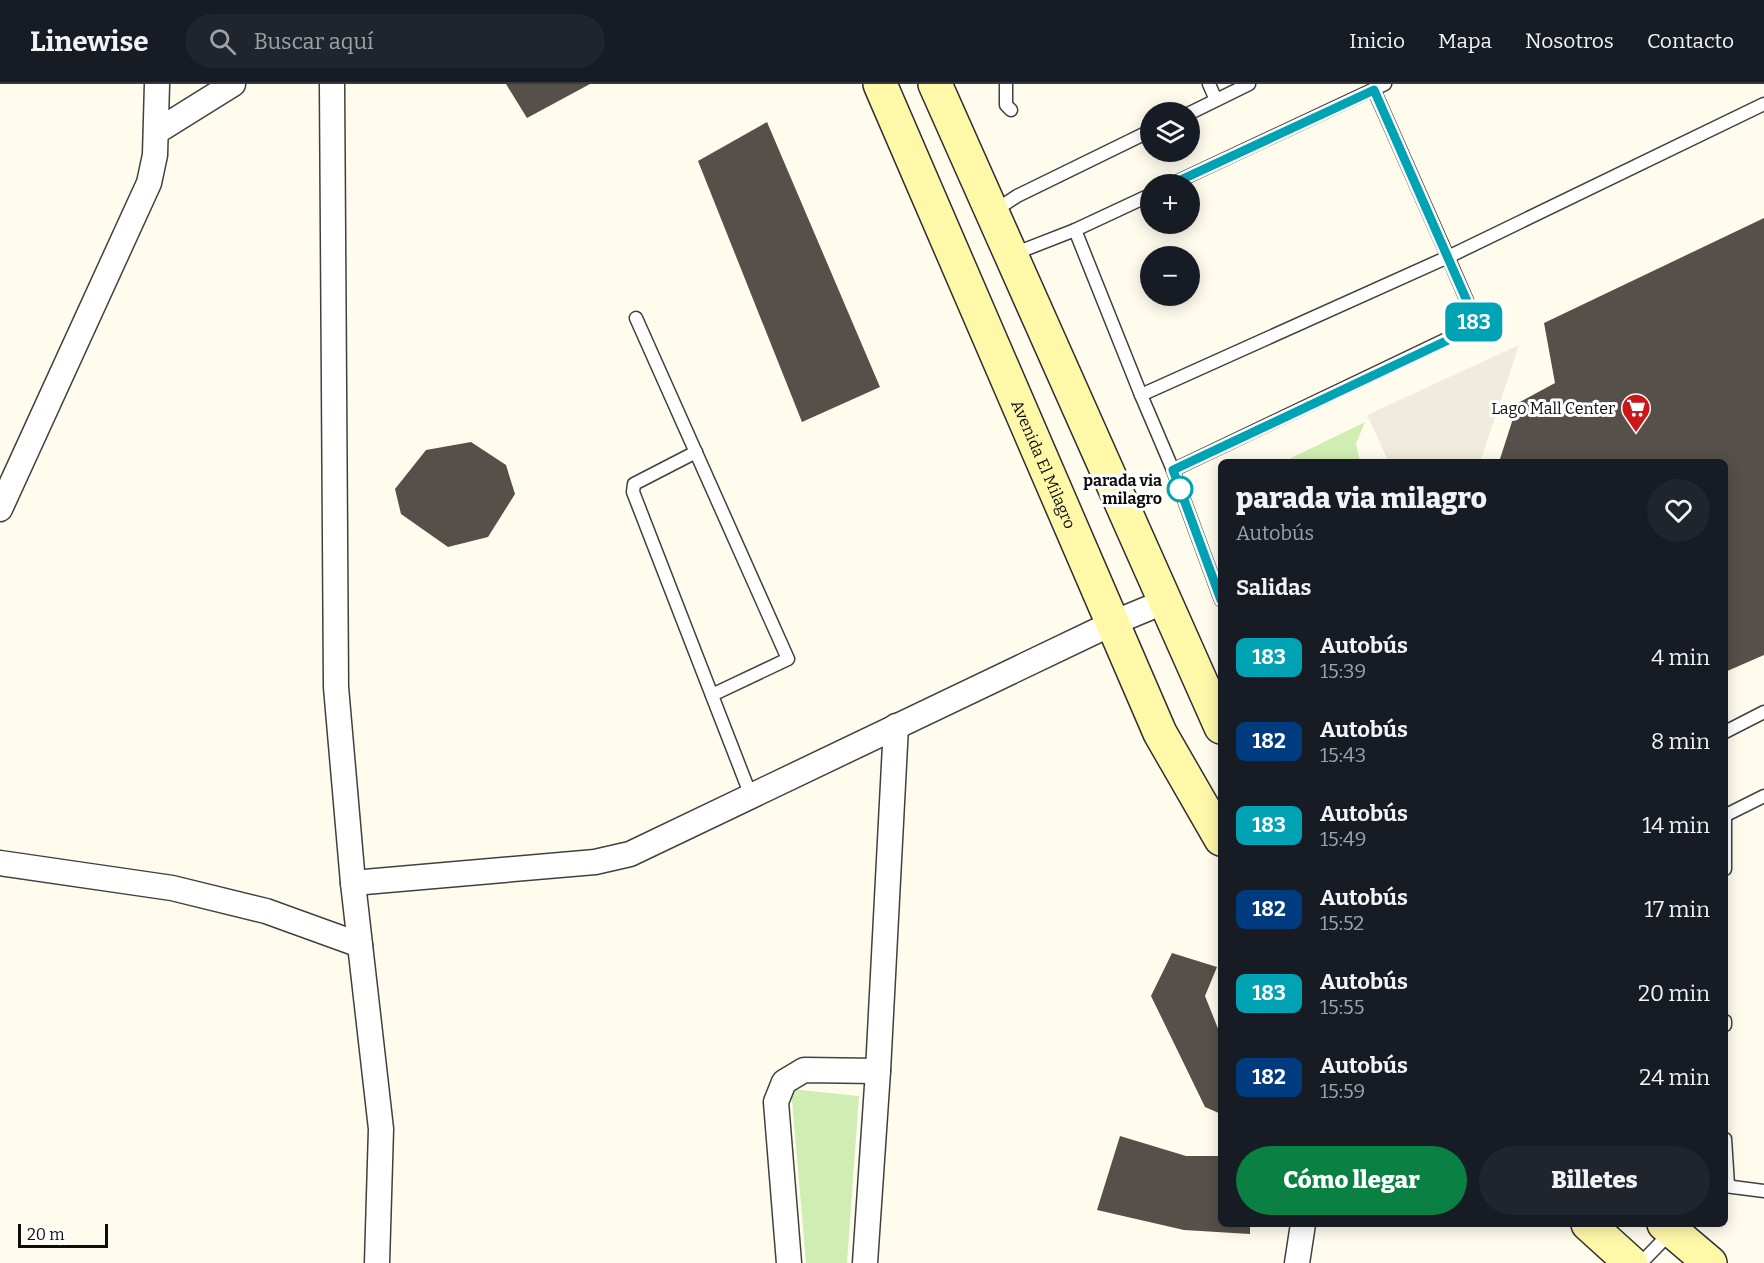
<!DOCTYPE html>
<html lang="es">
<meta charset="utf-8">
<style>
:root{--surface:#171b24;--page:#20242c;--text:#f1f3f6;--muted:#9ea1a6;--line:#363941;--accent:#0b8043}
body{margin:0;font-family:Bitter,serif;background:var(--page);color:var(--text);height:100vh;display:flex;flex-direction:column;font-size:22px;white-space:nowrap}
*{box-sizing:border-box;margin:0}
p{font-size:20px;color:var(--muted)}
.icon{flex:none;width:33px;height:33px;fill:none;stroke:currentColor;stroke-width:2;stroke-linecap:round;stroke-linejoin:round}
.map{position:relative;flex:1;overflow:hidden}
.panel{position:absolute;left:1218px;top:375px;width:510px;height:768px;display:flex;flex-direction:column;background:var(--surface);border-radius:9px;box-shadow:0 3px 15px #0003}
.panel>*{flex:none}
.badge{padding:0 12px;border-radius:9px;font-size:21px;line-height:39px}
.tools{position:absolute;left:1140px;top:18px;display:grid;gap:12px}
.tools a{display:grid;place-items:center;width:60px;height:60px;border-radius:50%;background:var(--surface);box-shadow:0 3px 15px #0003;font-size:30px}
.scale{position:absolute;left:18px;bottom:15px;width:90px;box-sizing:border-box;padding-left:6px;border:3px solid #0d0d0d;border-top:0;font-size:16px;line-height:21px;white-space:nowrap;color:#0d0d0d;-webkit-text-stroke:4px #fff;paint-order:stroke}
.map>.badge{position:absolute;translate:-50% -50%;box-shadow:0 0 0 3px #fff}
h2{padding:0 18px;font-size:22px;line-height:54px}
.round{display:grid;place-items:center;flex:none;width:63px;height:63px;border-radius:32px;background:var(--page)}
.summary{display:flex;align-items:center;justify-content:space-between;height:102px;padding:0 18px}
h1{font-size:28px;font-weight:800;line-height:45px}
.action{display:flex;gap:12px;margin-top:auto;padding:12px 18px}
.action a{flex:1;height:69px;border-radius:36px;background:var(--accent);color:#fff;font-size:24px;font-weight:800;line-height:69px;text-align:center}
.action a+a{background:var(--page);color:var(--text)}
ul{padding:0;list-style:none}
li{display:flex;align-items:center;gap:18px;height:84px;padding:0 18px}
li div{flex:1}
li b{display:block;font-size:22px}
li em{font-style:normal}
li .badge{min-width:66px;font-weight:700;text-align:center}
header{display:flex;align-items:center;gap:36px;box-sizing:border-box;height:84px;padding:0 30px;background:var(--surface);border-bottom:2px solid var(--line)}
header strong{font-size:28px}
nav{display:flex;gap:33px;margin-inline-start:auto;font-size:21px}
.search{width:420px;height:54px;background:var(--page);display:flex;align-items:center;gap:15px;box-sizing:border-box;padding:0 21px;border-radius:33px;color:var(--muted);font-size:22px}
.map>svg:first-child{display:block}
.green{fill:#d0eeb3}
.plaza{fill:#f0ebdc}
.building{fill:#574f49}
.lines{fill:none;stroke-linecap:round;stroke-linejoin:round}
.service-casing{stroke:#404040;stroke-width:15}
.minor-casing{stroke:#404040;stroke-width:27}
.secondary-casing{stroke:#2f2f2f;stroke-width:36}
.service{stroke:#fff;stroke-width:12}
.minor{stroke:#fff;stroke-width:24}
.secondary{stroke:#fff8a9;stroke-width:33}
.line-casing{stroke:#fff;stroke-width:14}
.line{stroke:#00a3b4;stroke-width:9}
.stop-dot{fill:#fff;stroke:#00a3b4;stroke-width:3}
.labels{text-anchor:middle;dominant-baseline:central;stroke-width:6;stroke-linejoin:round;paint-order:stroke}
.poi-label{font-size:16px;fill:#0d0d0d;stroke:#fff;text-anchor:end}
.street-label{font-size:16px;fill:#0d0d0d;stroke:#fff}
.stop-label{font-size:16px;font-weight:bold;fill:#0d0d0d;stroke:#fff;text-anchor:end}
</style>
<header>
<strong>Linewise</strong>
<div class="search"><svg class="icon" aria-label="search" viewBox="0 0 24 24"><circle cx="10" cy="10" r="6"/><path d="M15 15l6 6"/></svg>Buscar aquí</div>
<nav><a>Inicio</a><a>Mapa</a><a>Nosotros</a><a>Contacto</a></nav>
</header>
<div class="map">
<svg width="1764" height="1179" viewBox="0 0 1764 1179">
<rect width="100%" height="100%" fill="#fffcee"/>
<g class="green">
<path d="M1365,338L1356,360L1360,378H1283Z"/>
<path d="M791,1005L859,1012L847,1179H806Z"/>
</g>
<path class="plaza" d="M1519,261L1480,378H1389L1367,331Z"/>
<g class="building">
<path d="M506,0H590L527,34Z"/>
<path d="M767,38L880,303L802,338L698,77Z"/>
<path d="M1764,134V571L1725,588V378H1499L1518,319L1555,299L1544,239Z"/>
<path d="M471,358L506,381L515,410L488,453L448,463L401,430L395,405L426,366Z"/>
<path d="M1172,869L1217,883L1205,912L1221,952V1030L1205,1023L1151,912Z"/>
<path d="M1120,1052L1186,1072H1221V1140H1250V1150L1184,1146L1097,1126Z"/>
</g>
<g class="lines">
<g class="service-casing">
<g id="service">
<path d="M1006,0V21L1011,26"/>
<path d="M1209,0L1216,16"/>
<path d="M1190,29L1249,0"/>
<path d="M1172,100L1385,0"/>
<path d="M993,128L1017,112L1150,47"/>
<path d="M1075,146L1141,311"/>
<path d="M1011,171L1075,146L1150,111"/>
<path d="M636,234L788,575L712,611"/>
<path d="M696,368L634,400L633,408L751,712"/>
<path d="M1173,386L1141,311L1448,173L1374,6"/>
<path d="M1221,516L1173,386L1474,242V233L1448,173L1764,20"/>
<path d="M1725,648L1764,628"/>
<path d="M1725,729V785"/>
<path d="M1726,731L1764,712"/>
<path d="M1725,937V941"/>
<path d="M1725,1055L1728,1101"/>
<path d="M1725,1102L1764,1107"/>
<path d="M1641,1179L1672,1147"/>
</g>
</g>
<g class="minor-casing">
<g id="minor">
<path d="M332,0L336,603L353,799L381,1045L377,1179"/>
<path d="M156,48L233,0"/>
<path d="M0,425L149,99L155,71L157,0"/>
<path d="M0,779L172,804L266,827L360,861"/>
<path d="M353,799L595,778L630,770L1113,539L1166,517"/>
<path d="M789,1179L776,1018L784,998L804,986L878,987"/>
<path d="M865,1179L878,987L896,642"/>
<path d="M1297,1179L1303,1140"/>
</g>
</g>
<g class="secondary-casing">
<g id="secondary">
<path id="s1" d="M880,0L1160,649L1221,755"/>
<path d="M935,0L1221,643"/>
<path d="M1588,1140L1631,1179"/>
<path d="M1664,1140L1710,1179"/>
</g>
</g>
<use href="#service" class="service"/>
<use href="#minor" class="minor"/>
<use href="#secondary" class="secondary"/>
</g>
<g class="lines">
<g class="line-casing">
<path id="line" d="M1172,100L1374,6L1474,233V242L1465,248L1173,386L1221,516"/>
</g>
<use href="#line" class="line"/>
</g>
<defs>
<g id="supermarket-pin" transform="scale(1.5)"><path d="M0 17L-7.5 6A9.5 9.5 0 1 1 7.5 6Z" fill="#cc171a" stroke="#fff"/><path d="M-6-5.5h2.5l.6 2H6L4.5 2H-2.5L-4.4-4H-6ZM-1.5 3.2a1.3 1.3 0 1 0 .1 0ZM3 3.2a1.3 1.3 0 1 0 .1 0Z" fill="#fff"/></g>
</defs>
<g fill-rule="evenodd">
<use href="#supermarket-pin" x="1636" y="324"/>
</g>
<circle class="stop-dot" cx="1180" cy="405" r="12"/>
<g class="labels">
<g class="poi-label">
<text x="1615" y="324">Lago Mall Center</text>
</g>
<g class="street-label">
<text stroke="none"><textPath href="#s1" startOffset="414">Avenida El Milagro</textPath></text>
</g>
<g class="stop-label">
<text x="1162" y="396">parada via<tspan x="1162" dy="18">milagro</tspan></text>
</g>
</g>
</svg>
<div class="tools">
<a><svg class="icon" aria-label="layers" viewBox="0 0 24 24"><path d="M12 4l9 5-9 5-9-5zM3 14l9 5 9-5"/></svg></a>
<a>+</a>
<a>−</a>
</div>
<div class="scale">20 m</div>
<b class="badge" style="left:1474px;top:238px;background:#00a3b4;color:#fff">183</b>
<section class="panel">
<div class="summary"><div><h1>parada via milagro</h1><p>Autobús</p></div><a class="round"><svg class="icon" aria-label="heart" viewBox="0 0 24 24"><path d="M12 20l-8-8c-3-5 5-10 8-4 3-6 11-1 8 4z"/></svg></a></div>
<h2>Salidas</h2>
<ul>
<li><span class="badge" style="background:#00a3b4;color:#fff">183</span><div><b>Autobús</b><p>15:39</p></div><em>4 min</em></li>
<li><span class="badge" style="background:#003b80;color:#fff">182</span><div><b>Autobús</b><p>15:43</p></div><em>8 min</em></li>
<li><span class="badge" style="background:#00a3b4;color:#fff">183</span><div><b>Autobús</b><p>15:49</p></div><em>14 min</em></li>
<li><span class="badge" style="background:#003b80;color:#fff">182</span><div><b>Autobús</b><p>15:52</p></div><em>17 min</em></li>
<li><span class="badge" style="background:#00a3b4;color:#fff">183</span><div><b>Autobús</b><p>15:55</p></div><em>20 min</em></li>
<li><span class="badge" style="background:#003b80;color:#fff">182</span><div><b>Autobús</b><p>15:59</p></div><em>24 min</em></li>
</ul>
<div class="action"><a>Cómo llegar</a><a>Billetes</a></div>
</section>
</div>
